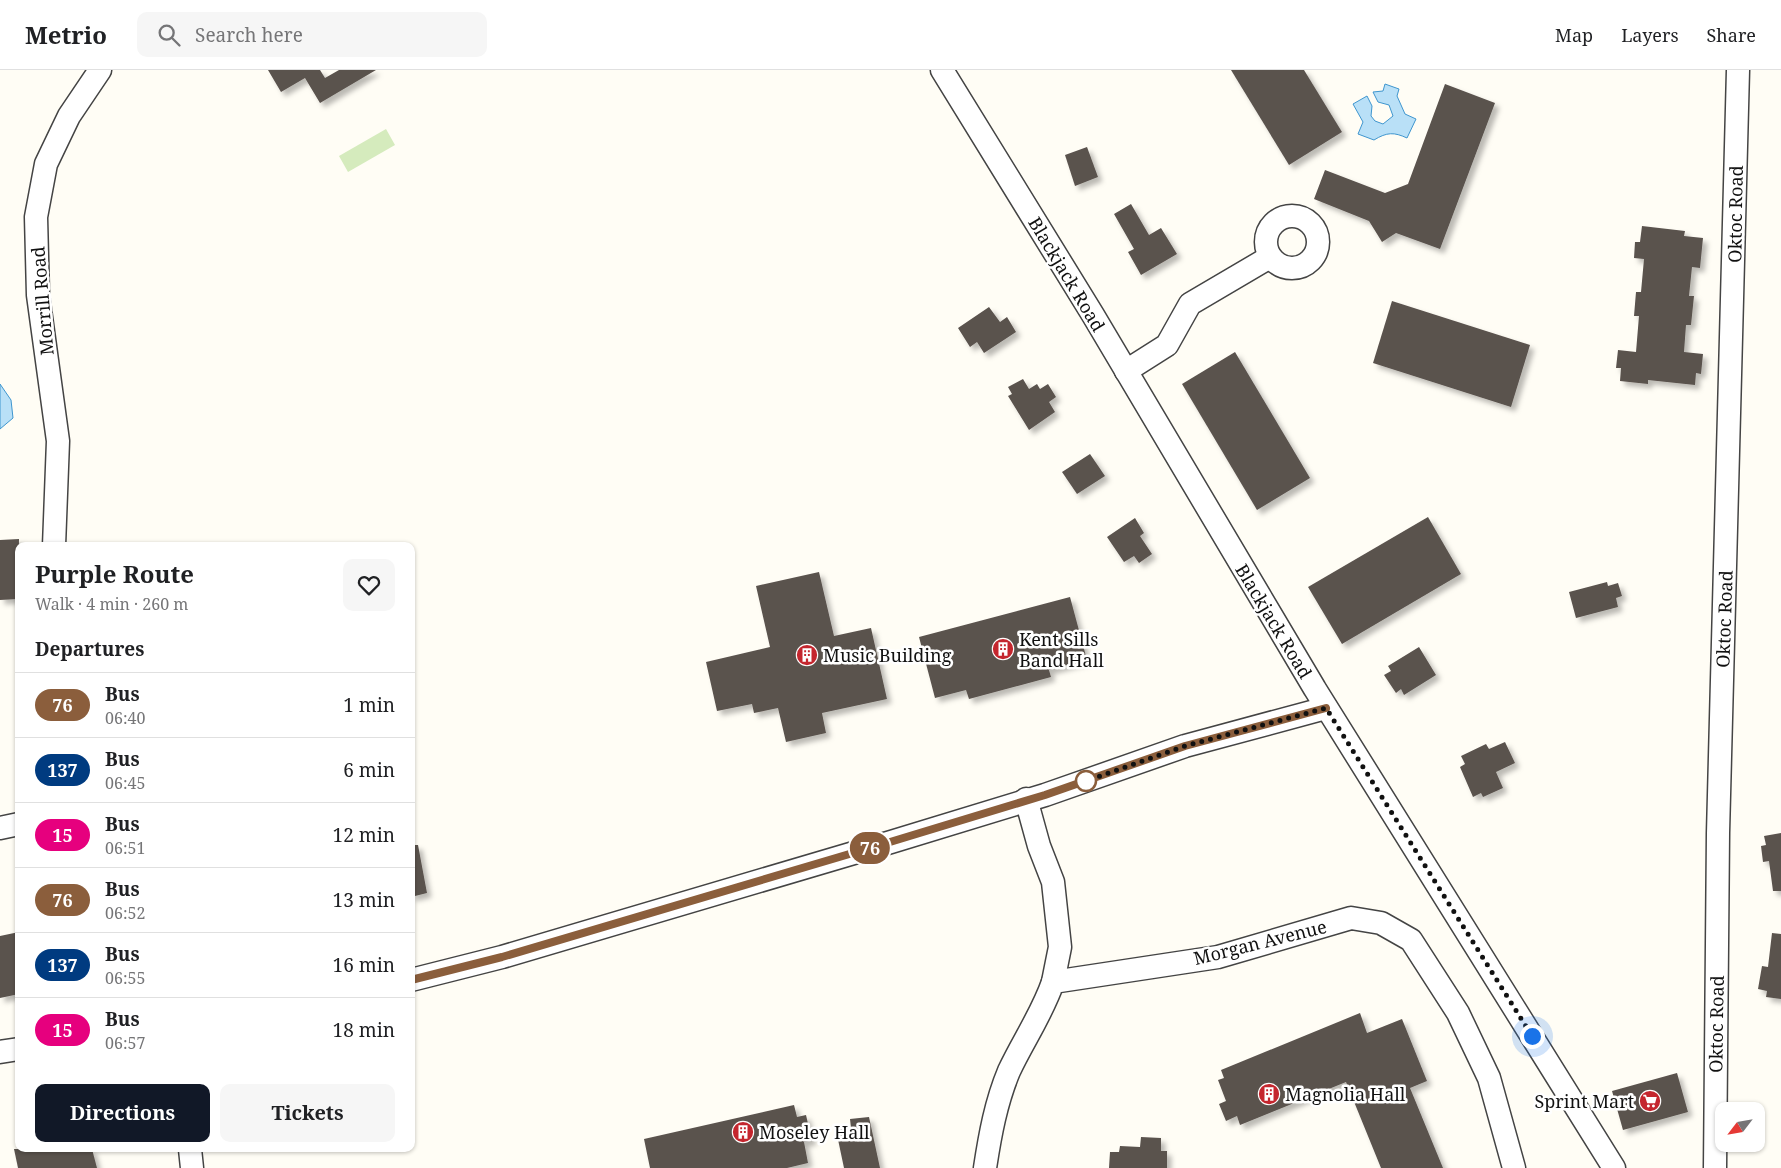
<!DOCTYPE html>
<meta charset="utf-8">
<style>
:root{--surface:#fff;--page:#f6f6f6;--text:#202124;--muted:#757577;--line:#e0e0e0;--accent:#111827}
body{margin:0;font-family:"Noto Serif",serif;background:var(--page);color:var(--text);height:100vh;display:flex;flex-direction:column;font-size:19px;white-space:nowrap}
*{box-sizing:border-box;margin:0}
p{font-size:16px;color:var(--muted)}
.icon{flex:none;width:28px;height:28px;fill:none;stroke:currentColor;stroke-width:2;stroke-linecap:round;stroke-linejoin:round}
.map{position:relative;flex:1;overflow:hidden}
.drawer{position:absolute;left:15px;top:472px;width:400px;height:610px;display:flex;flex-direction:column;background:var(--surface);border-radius:10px;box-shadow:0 1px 4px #0004}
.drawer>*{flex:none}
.badge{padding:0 10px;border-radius:16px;font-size:18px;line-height:32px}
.needle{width:32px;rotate:239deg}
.controls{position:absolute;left:1715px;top:1032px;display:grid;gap:10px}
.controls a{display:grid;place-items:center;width:50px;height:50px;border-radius:10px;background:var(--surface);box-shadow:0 1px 4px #0004;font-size:25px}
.you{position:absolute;width:25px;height:25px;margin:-12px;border:4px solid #fff;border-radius:50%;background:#1a73e8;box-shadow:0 0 0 8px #1a73e833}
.map>.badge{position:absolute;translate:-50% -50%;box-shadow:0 0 0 2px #fff}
h2{padding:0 20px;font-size:19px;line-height:45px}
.round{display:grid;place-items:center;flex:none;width:52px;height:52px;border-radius:10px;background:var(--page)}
.head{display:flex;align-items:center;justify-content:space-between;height:85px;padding:0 20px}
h1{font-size:24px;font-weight:700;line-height:38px}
.button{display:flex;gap:10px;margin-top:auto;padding:10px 20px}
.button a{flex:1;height:58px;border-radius:10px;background:var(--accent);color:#fff;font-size:20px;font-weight:700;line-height:58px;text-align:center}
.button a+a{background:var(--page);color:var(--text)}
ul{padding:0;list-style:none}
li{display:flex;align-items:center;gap:15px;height:65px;padding:0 20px;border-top:1px solid var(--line)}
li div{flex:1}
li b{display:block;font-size:19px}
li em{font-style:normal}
li .badge{min-width:55px;font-weight:700;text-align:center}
header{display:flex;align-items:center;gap:30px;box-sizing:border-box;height:70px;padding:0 25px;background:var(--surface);border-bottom:1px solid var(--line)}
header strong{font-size:24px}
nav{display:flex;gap:28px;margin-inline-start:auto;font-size:18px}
.search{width:350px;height:45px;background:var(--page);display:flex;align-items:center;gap:12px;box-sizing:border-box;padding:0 18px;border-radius:10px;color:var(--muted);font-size:19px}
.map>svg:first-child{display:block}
.green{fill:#d5ebbd}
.water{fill:#b9e0f7;stroke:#3f96cf}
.building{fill:#5a524d;filter:url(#shadow)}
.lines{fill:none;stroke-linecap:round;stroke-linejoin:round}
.minor-casing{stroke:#444;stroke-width:25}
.minor{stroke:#fff;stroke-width:22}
.line-casing{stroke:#fff;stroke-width:11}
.line{stroke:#8b5e3c;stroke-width:8}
.walk{stroke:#111;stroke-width:5;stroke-dasharray:0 9}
.stop-dot{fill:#fff;stroke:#8b5e3c;stroke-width:2.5}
.labels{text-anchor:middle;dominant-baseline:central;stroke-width:5;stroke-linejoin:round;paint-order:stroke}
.street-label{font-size:18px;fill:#111;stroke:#fff}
.poi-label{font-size:18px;fill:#111;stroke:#fff;text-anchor:start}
</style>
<header>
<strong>Metrio</strong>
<div class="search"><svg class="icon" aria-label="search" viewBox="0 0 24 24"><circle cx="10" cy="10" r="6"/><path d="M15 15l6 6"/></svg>Search here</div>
<nav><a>Map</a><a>Layers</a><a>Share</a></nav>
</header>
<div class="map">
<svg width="1781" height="1098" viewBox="0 0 1781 1098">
<defs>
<filter id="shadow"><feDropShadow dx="4.5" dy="4.5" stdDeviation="2.5" flood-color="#0004"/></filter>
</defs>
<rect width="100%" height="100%" fill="#fffdf5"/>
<path class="green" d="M386,59L395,75L348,102L339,86Z"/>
<g class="water">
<path d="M1385,14L1399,19L1397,26L1405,44L1416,49L1407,68C1394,62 1387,62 1374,70L1358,64L1363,52L1353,34L1367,26L1372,36L1371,46L1375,51L1383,54L1393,46L1389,35L1378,32L1373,22L1383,21Z"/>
<path d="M0,314L11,330L13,348L0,359Z"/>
</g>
<g class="building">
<path d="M268,0H320L325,8L339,0H376L320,33L305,8L281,22Z"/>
<path d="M1231,0H1304L1342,62L1289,95Z"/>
<path d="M1445,14L1495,33L1440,179L1396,163L1382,172L1369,151L1314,129L1325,100L1385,123L1408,114Z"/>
<path d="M1087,77L1098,107L1075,116L1065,85Z"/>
<path d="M1131,134L1149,165L1161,158L1177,184L1141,205L1128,182L1134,179L1114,144Z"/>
<path d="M1642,156L1685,161L1684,166L1703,168L1700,198L1692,197L1689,226H1694L1691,255H1686L1684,282L1703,284L1701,304L1696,303L1695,315L1648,310V314L1620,311L1621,298H1616L1618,280L1636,282L1639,246H1634L1636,222H1641L1644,189L1634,188L1635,172H1640Z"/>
<path d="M1392,231L1530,275L1511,337L1373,293Z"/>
<path d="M989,237L1000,252L1007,247L1016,262L984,283L977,272L970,277L958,258Z"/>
<path d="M1235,282L1310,408L1257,440L1182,314Z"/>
<path d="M1023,309L1029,319L1037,314L1040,319L1048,314L1056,327L1049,332L1055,342L1029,360L1008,326L1012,324L1008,317Z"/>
<path d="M1090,384L1105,406L1077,424L1062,402Z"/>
<path d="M1428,447L1461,504L1342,574L1308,517Z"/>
<path d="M1135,448L1144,463L1140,466L1152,484L1139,493L1134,486L1124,492L1107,467Z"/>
<path d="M19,469L18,529L0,530V470Z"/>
<path d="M819,502L834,566L871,558L887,629L822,643L826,663L786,672L778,638L754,643L752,634L717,641L706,592L770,577L756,516Z"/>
<path d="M1607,512L1608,516L1618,513L1622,526L1616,528L1618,537L1576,548L1569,522Z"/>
<path d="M1070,527L1087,590L1049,600L1051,607L969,629L966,620L935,628L919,567Z"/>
<path d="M1419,577L1436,605L1404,625L1401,619L1396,623L1384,605L1391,601L1388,596Z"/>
<path d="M1505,672L1515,693L1496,702L1503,718L1483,727L1481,723L1473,727L1460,697L1465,694L1461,686L1486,674L1489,679Z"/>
<path d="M1781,763V821H1773L1769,791L1763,792L1761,776L1766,775L1764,766Z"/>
<path d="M411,775H418L427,823L411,827Z"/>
<path d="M19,862V924L0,928V866Z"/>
<path d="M1772,863L1781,864V929L1766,927L1767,921L1758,919L1762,896L1768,897Z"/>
<path d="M1360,943L1367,963L1402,949L1427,1011L1410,1018L1443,1098H1381L1346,1012L1240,1055L1237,1046L1226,1051L1219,1034L1226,1031L1218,1010L1224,1008L1221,1000Z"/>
<path d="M1677,1003L1688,1042L1623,1060L1612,1021Z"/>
<path d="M794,1035L797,1047L806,1045L812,1071L804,1072L808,1093L787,1098H650L644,1069Z"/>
<path d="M869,1047L880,1098H844L836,1060L851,1058L850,1049Z"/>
<path d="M1141,1067L1161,1068V1081H1167V1098H1109L1110,1082H1119L1120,1076L1140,1077Z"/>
<path d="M14,1079H92L97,1098H18Z"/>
</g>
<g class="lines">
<g class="minor-casing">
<g id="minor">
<path d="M942,0L1093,245L1315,619L1614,1098"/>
<circle cx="1292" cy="172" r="26"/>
<path d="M1126,301L1167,275L1190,234L1270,187"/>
<path d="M54,476L58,371L38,225L36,147L46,94L69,46L100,0"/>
<path d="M1026,729L1039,776L1053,812L1060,877L1053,912"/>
<path d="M0,758L19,754"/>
<path d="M411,910L502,887L891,772L1045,725L1185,676L1326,638"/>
<path d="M0,982L19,979"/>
<path d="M190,1079L192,1098"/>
<path d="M985,1098C990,1065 996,1032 1009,1001C1023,971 1042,944 1053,912L1218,887L1351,848L1381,853L1411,870L1458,943L1489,1008L1514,1098"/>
<path d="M1715,1098L1718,763L1738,0"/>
</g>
</g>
<use href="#minor" class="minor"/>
</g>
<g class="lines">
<g class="line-casing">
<path id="line" d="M411,910L502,887L890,772L1045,725L1185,676L1326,638"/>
</g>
<use href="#line" class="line"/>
<path class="walk" d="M1086,711L1080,713L1185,676L1326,638L1532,966"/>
</g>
<defs>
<g id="building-disc" transform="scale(1.125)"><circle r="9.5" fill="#c4262e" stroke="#fff"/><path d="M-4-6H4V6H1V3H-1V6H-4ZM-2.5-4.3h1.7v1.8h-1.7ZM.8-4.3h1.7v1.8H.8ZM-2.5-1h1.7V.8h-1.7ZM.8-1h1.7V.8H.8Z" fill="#fff"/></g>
<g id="supermarket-disc" transform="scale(1.125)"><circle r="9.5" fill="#c4262e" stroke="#fff"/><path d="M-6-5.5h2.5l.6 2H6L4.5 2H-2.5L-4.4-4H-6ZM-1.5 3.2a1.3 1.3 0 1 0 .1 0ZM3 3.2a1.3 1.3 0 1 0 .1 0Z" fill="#fff"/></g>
</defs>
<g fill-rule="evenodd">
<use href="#building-disc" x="1003" y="579"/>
<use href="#building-disc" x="807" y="585"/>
<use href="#building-disc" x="1269" y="1024"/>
<use href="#supermarket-disc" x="1650" y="1031"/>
<use href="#building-disc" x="743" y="1062"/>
</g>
<circle class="stop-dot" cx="1086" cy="711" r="10"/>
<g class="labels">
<g class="street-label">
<text transform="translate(1735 144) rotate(-89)">Oktoc Road</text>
<text transform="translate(1067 204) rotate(59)">Blackjack Road</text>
<text transform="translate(42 231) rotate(-95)">Morrill Road</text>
<text transform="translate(1724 549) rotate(-88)">Oktoc Road</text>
<text transform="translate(1274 551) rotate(59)">Blackjack Road</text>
<text transform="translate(1260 872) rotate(-14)">Morgan Avenue</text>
<text transform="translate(1716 954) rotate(-89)">Oktoc Road</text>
</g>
<g class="poi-label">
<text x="1019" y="569">Kent Sills<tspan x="1019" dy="21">Band Hall</tspan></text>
<text x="823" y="585">Music Building</text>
<text x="1285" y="1024">Magnolia Hall</text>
<text x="1634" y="1031" text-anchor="end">Sprint Mart</text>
<text x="759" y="1062">Moseley Hall</text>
</g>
</g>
</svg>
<div class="controls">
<a><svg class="needle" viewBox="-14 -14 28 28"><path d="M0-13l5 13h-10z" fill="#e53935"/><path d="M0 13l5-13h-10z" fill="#757577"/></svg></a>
</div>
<div class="you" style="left:1532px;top:966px"></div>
<b class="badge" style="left:870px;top:778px;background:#8b5e3c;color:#fff">76</b>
<section class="drawer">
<div class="head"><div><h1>Purple Route</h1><p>Walk · 4 min · 260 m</p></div><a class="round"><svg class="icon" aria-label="heart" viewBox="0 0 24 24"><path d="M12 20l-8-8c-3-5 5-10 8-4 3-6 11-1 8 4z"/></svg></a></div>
<h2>Departures</h2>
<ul>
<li><span class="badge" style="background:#8b5e3c;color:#fff">76</span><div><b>Bus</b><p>06:40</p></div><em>1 min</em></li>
<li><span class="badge" style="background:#003b80;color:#fff">137</span><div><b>Bus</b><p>06:45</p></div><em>6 min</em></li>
<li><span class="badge" style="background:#e6007e;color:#fff">15</span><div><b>Bus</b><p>06:51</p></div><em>12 min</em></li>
<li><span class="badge" style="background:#8b5e3c;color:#fff">76</span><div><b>Bus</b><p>06:52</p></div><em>13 min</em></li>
<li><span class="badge" style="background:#003b80;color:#fff">137</span><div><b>Bus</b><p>06:55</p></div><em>16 min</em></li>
<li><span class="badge" style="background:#e6007e;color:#fff">15</span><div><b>Bus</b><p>06:57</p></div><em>18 min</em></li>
</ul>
<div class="button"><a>Directions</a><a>Tickets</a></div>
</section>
</div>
